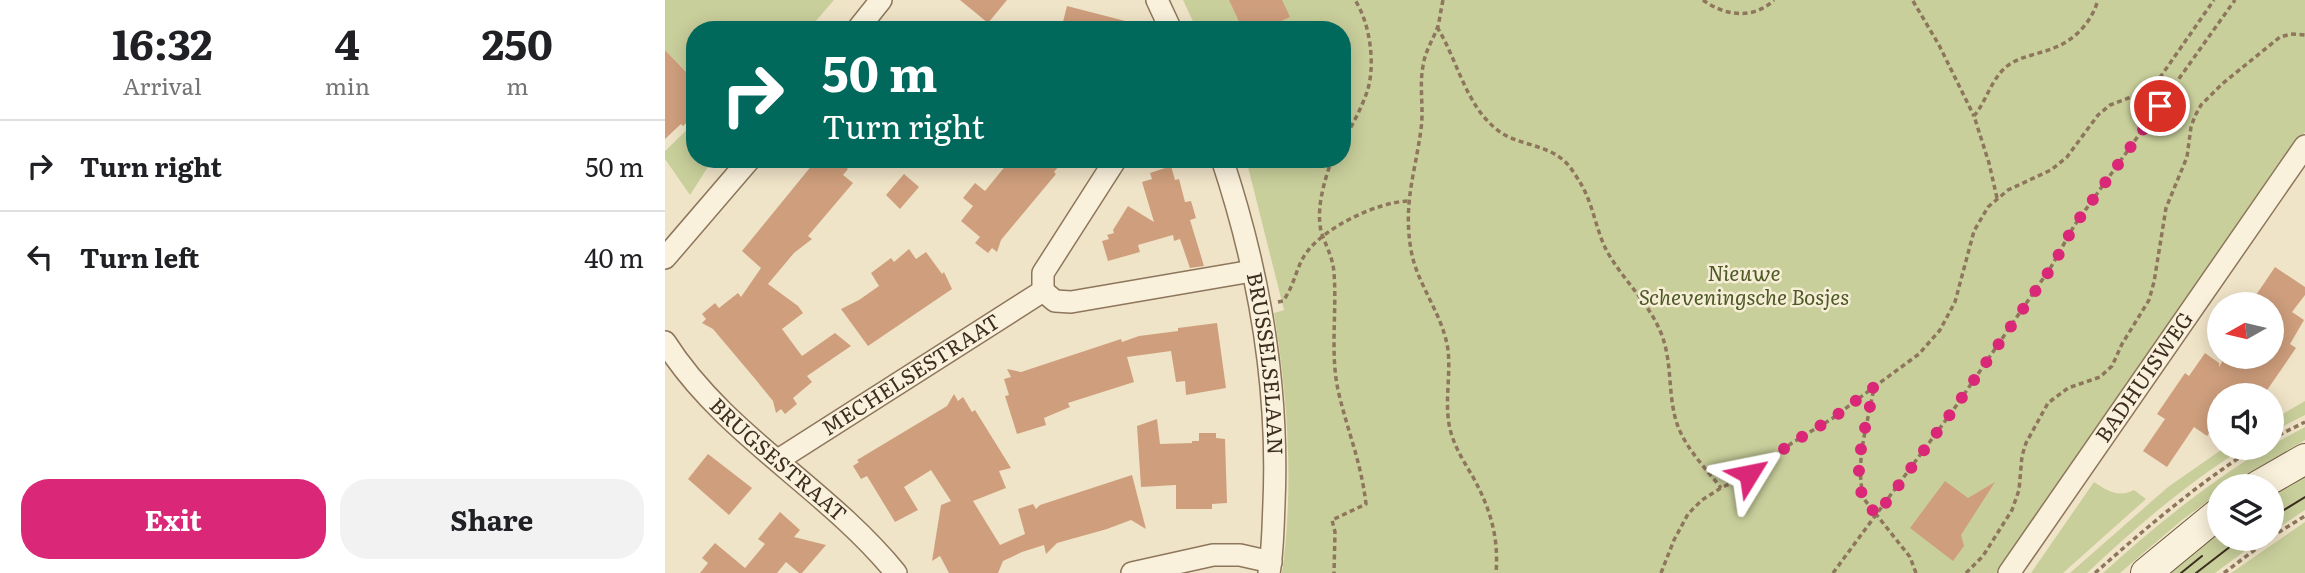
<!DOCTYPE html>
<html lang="en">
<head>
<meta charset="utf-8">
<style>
  body { margin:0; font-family:Literata,serif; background:#f2f2f2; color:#202124; height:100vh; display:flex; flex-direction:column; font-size:26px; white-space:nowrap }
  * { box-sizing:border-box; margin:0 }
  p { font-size:23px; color:#757577 }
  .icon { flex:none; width:38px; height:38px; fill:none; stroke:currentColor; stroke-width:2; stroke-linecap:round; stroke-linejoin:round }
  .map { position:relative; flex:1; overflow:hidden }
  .details { display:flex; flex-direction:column; background:#fff; width:665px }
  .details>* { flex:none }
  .guide { position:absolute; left:21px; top:21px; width:665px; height:147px; border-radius:28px; box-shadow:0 4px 18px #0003; background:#00695c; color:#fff; overflow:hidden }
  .needle { width:46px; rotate:262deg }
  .fabs { position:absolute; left:1542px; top:292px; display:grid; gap:14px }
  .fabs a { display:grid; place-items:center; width:77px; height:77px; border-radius:50%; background:#fff; box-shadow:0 4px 18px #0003; font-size:35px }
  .pin { position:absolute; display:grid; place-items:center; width:60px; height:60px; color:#fff; margin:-30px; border:4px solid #fff; border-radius:50%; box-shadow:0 2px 7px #0007 }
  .me { position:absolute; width:77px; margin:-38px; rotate:55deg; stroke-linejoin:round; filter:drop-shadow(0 0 5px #0008) }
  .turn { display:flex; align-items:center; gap:24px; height:147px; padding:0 21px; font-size:32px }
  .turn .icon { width:91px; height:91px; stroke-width:2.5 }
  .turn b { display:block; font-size:49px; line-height:60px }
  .eta { display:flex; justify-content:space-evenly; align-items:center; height:119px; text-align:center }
  .eta b { font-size:42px; font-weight:700; line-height:49px }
  .button { display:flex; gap:14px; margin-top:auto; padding:14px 21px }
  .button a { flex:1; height:80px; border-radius:28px; background:#db2777; color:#fff; font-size:28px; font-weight:700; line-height:80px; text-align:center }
  .button a+a { background:#f2f2f2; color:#202124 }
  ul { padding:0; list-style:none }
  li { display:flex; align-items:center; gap:21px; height:91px; padding:0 21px; border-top:2px solid #e0e0e0 }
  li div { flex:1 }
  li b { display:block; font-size:26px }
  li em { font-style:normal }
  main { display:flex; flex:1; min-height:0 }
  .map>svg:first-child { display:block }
</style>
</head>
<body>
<main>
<section class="details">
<div class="eta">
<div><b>16:32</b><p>Arrival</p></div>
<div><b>4</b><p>min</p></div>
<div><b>250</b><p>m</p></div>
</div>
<ul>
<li><svg class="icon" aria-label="right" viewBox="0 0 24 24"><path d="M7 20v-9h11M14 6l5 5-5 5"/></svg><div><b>Turn right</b></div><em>50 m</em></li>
<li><svg class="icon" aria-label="left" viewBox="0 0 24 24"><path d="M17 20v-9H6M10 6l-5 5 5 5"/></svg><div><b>Turn left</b></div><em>40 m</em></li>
</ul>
<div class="button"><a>Exit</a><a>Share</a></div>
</section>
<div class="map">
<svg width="1640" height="573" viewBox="0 0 1640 573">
  <rect width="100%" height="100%" fill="#f0e4c8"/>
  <g fill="#c9cf9b">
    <path d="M0,0H169L143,30H30V80L0,50Z"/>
    <path d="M518,0H1640V132L1334,573H617C629,487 623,399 609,313L619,310L581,159H677V30H532Z"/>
    <path d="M30,122V159H48L25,195L0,159V151Z"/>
    <path d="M1640,401V415L1607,432V420Z"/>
    <path d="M1640,427V440L1563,486H1554V493L1517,520L1455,573H1438C1489,527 1539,486 1598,450L1606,448L1607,445Z"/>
    <path d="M1559,448H1579C1522,483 1471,527 1422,573H1405L1503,487Z"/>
    <path d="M1640,470V510L1607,532L1606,491Z"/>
    <path d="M1429,482C1443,491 1453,498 1469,490L1481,499L1398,573H1366Z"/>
    <path d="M1640,522V573H1566Z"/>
    <path d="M1554,527V539H1596L1550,573H1497Z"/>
  </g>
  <g fill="#cf9f7d">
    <path d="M295,0H342L323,23Z"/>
    <path d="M564,0H617L625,17L596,30H578Z"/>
    <path d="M402,6L472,24L471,30H396Z"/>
    <path d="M0,50L30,81V115L18,126L16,124L0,139Z"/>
    <path d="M152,159H172L183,169L178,175L188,183L143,236L147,239L129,253L103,284L133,306L138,313L117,329L137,356L170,333L186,346L142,376L147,382L128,398L132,404L120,414L116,409L111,413L108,401L91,380L48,329L37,323L41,319L37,314L50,303L54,308L73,293L76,297L96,268L77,251Z"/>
    <path d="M346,159H384L393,167L389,172L391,174L336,240L332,252L327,248L323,253L310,243L315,237L296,221L308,206L298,198L310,183L320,191Z"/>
    <path d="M506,166L510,180L514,179L520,202L526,201L531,218L525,220L539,266L525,268L515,239L509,241L508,235L473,245L475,252L443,261L437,241L444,239L442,235L449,233L448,230L463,206L489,222L477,182L487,179L485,173Z"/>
    <path d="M239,174L254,187L235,209L221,195Z"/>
    <path d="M244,249L251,259L261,252L277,274L279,272L287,289L203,346L176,309L194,300L214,286L206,273L226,258L229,262Z"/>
    <path d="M1610,267L1640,287V295L1627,312L1639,320L1625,344L1631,348L1598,396H1554V419L1542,436L1529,427L1502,467L1478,451L1500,419L1492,414L1520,373L1524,376L1540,353L1554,363V367L1560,357H1606V304H1585Z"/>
    <path d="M552,323L561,388L521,395L520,381L511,382L506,351L462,357L469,382L403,403L405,407L379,418L381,425L352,434L340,396L344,395L339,379L346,377L342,369L356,372L456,339L457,342L474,336L513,331V328Z"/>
    <path d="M289,394L293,401L298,397L307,412L310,410L346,468L334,471L341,488L308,501L335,545L360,534L353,509L368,504L371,509L375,505L467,475L481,529L466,520L442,529L392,543L381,554L379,545L357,552L338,561L333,573H284L275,556L267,561L276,505L286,501L266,470L239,487L253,510L230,522L202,476L196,479L188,466L194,462L192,460L282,406Z"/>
    <path d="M492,419L495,444L527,443V441H534V433H551V438L560,439L562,503L547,504V509H511V485L476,487L472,426Z"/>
    <path d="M43,454L87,488L64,515L23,479Z"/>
    <path d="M1280,481L1303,498L1330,482L1296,535L1299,546L1288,561L1245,528Z"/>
    <path d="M115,512L135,530L129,537L161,545L137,573H134L121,562L112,573H35L43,563L37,558L50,543L80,568L100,544L93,539Z"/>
  </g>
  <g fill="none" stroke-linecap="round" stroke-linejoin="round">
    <defs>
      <g id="street">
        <path d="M492,0L506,30"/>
        <path d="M192,30L216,0"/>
        <path id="s1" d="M557,159C594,270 614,386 609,503C608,526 608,550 604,573"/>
        <path d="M0,258L85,159"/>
        <path d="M378,291L390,301L406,302L587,271"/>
        <path id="s2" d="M0,342C59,435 162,488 231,573"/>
        <path id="s3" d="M113,460L378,291V273L451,159"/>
        <path d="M467,573L548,555H575L606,562"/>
        <path id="s4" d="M1344,573L1640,146"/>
      </g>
      <g id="secondary">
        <path d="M1593,486L1640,459"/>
        <path d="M1481,573L1554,513"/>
      </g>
    </defs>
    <use href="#street" stroke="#8d765c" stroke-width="24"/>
    <use href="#secondary" stroke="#6f573f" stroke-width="32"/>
    <g stroke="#8d765c" stroke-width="3.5" stroke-dasharray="5 3.5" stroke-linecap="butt">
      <path d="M778,0C776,9 775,18 773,26C768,40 760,51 758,66C754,87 759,108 756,129C750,174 738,203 746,250C752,285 778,314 783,350C786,376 779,403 785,429C789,446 799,462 808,477C825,508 834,537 831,573"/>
      <path d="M1038,0C1060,16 1088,20 1109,0"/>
      <path d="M1248,1L1274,45L1309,116"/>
      <path d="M772,27C792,59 800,103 830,128C849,145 877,143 897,159C905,165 911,176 916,184C929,206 931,232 943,253C959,281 984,303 996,333C1007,360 1003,389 1010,417C1017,445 1039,466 1056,488"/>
      <path d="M677,142C687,126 696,109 702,92C711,65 705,23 690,0"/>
      <path d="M667,159C659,182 649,214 658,237C663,250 668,259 669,273C672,311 665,352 673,390C682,430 696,461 701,504L667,520L670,532L669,573"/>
      <path d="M1332,198L1324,163L1309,116C1323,99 1326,77 1345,64C1359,55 1376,54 1391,47C1411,39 1427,21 1433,0"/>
      <path d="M613,302L618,301C630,285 631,266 642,252C660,227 713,202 743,201"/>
      <path d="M1606,439L1640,422"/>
      <path d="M1606,537L1640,516"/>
      <path d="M996,573L1009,540L1023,514L1037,500L1056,488L1084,474L1127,443L1168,418L1209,387"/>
      <path d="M1168,573L1289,409L1386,267L1409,226L1570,0"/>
      <path d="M1251,573L1245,557L1199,499C1189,462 1203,424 1209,387L1254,354L1275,330L1290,302L1309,231L1323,207L1343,190L1386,170L1402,157L1433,115L1445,105L1487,89L1549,0"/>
      <path d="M1301,573L1318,556L1347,510L1354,490L1357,456L1361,443L1383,403L1403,388L1435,377L1447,366L1457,344L1484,300L1489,282L1501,208L1522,157L1526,127L1530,116L1536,105L1557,84L1615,37L1626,34L1640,35"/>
      <path d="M1430,573C1481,528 1531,485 1589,448"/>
      <path d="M1559,573L1604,539"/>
    </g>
    <use href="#street" stroke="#faf1dc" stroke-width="21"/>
    <use href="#secondary" stroke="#faf1dc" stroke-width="30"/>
    <g stroke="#3d2e20" stroke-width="2">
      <path d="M1606,518L1640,497"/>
      <path d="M1516,573L1537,556"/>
      <path d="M1531,573L1575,539"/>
    </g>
  </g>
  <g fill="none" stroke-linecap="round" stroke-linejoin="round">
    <path stroke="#db2777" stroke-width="12" stroke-dasharray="0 21.6" d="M1084,474L1127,443L1168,418L1209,387C1204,417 1186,468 1198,497C1201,504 1207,509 1212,515L1289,409L1387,267L1409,226L1495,106"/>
  </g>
  <g text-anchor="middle" stroke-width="5" stroke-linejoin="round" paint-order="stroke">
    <g font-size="21" font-style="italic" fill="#4d5a26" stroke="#f7eed8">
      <text x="1079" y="281">Nieuwe<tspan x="1079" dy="24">Scheveningsche Bosjes</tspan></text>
    </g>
    <g font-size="21" fill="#3d2e20" stroke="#f7eed8">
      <text dy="7" stroke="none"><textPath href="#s1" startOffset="210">BRUSSELSELAAN</textPath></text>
      <text dy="7" stroke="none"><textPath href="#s3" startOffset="158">MECHELSESTRAAT</textPath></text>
      <text dy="7" stroke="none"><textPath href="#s4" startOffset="238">BADHUISWEG</textPath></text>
      <text dy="7" stroke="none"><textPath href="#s2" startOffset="164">BRUGSESTRAAT</textPath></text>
    </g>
  </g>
</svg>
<div class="fabs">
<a><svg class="needle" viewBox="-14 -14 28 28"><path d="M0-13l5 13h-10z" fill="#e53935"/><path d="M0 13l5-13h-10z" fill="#757577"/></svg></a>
<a><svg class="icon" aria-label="sound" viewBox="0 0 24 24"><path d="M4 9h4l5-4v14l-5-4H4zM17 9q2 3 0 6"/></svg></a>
<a><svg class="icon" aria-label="layers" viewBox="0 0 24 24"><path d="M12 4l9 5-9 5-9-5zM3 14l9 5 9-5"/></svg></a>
</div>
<div class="pin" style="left:1495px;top:106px;background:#d93025"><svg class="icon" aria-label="arrive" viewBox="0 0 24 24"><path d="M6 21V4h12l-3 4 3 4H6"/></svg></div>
<svg class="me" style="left:1084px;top:474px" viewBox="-20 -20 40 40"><path d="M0-17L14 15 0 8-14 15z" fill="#db2777" stroke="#fff" stroke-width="4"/></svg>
<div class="guide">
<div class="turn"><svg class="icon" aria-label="right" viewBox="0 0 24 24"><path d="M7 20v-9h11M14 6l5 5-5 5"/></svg><div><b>50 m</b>Turn right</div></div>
</div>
</div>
</main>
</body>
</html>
